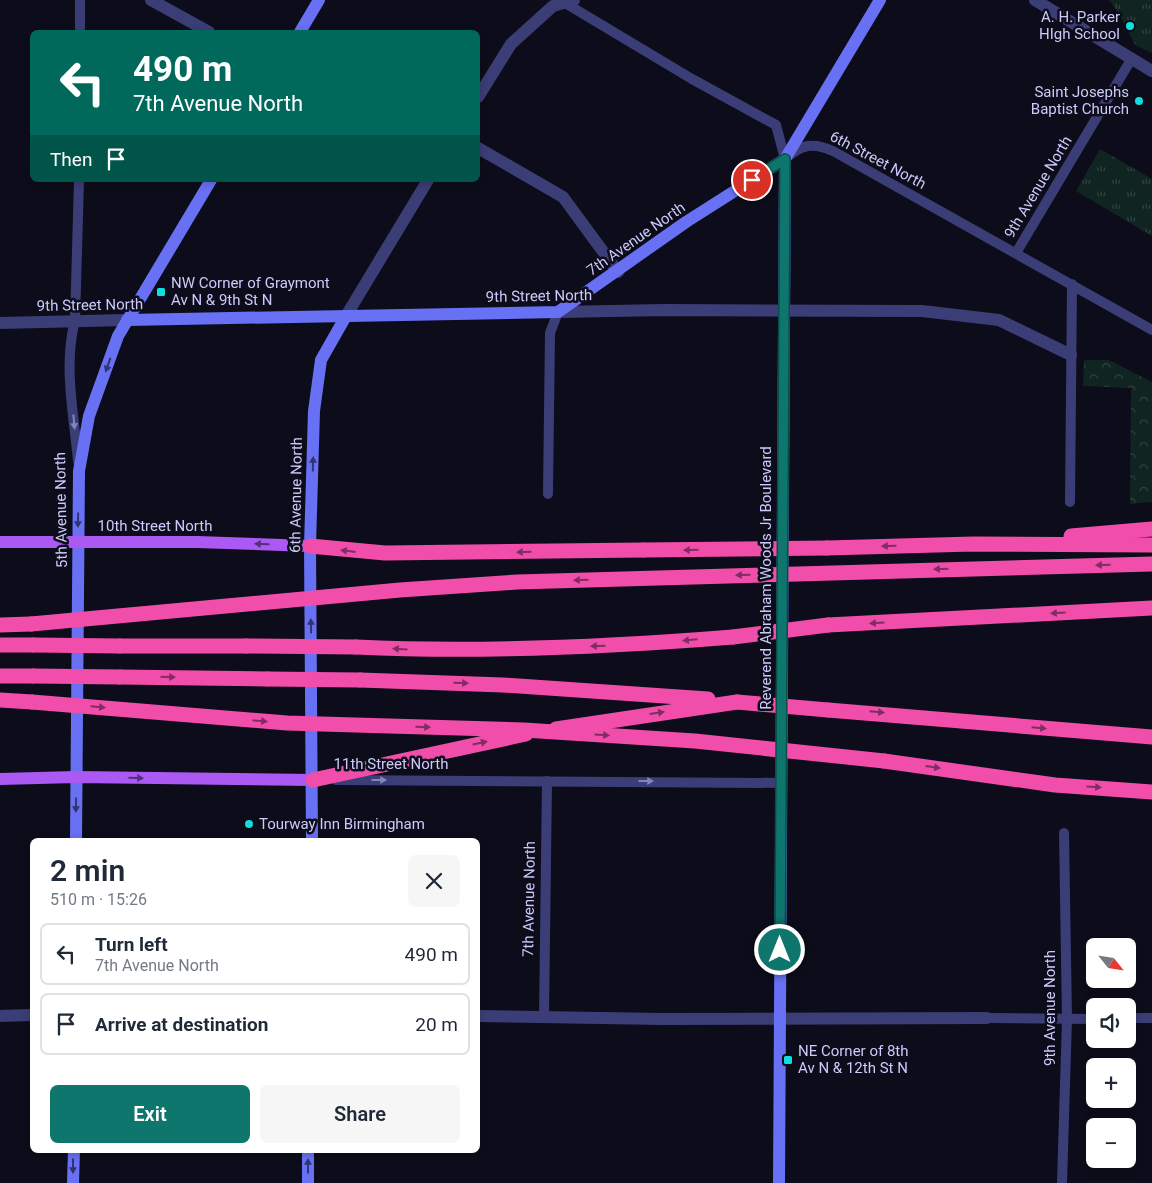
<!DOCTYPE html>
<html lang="en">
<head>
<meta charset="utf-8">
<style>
  body { margin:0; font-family:Roboto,sans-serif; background:#f6f6f7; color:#1f2937; height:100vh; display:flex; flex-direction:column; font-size:19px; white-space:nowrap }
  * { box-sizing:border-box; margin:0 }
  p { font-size:16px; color:#747a83 }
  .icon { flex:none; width:28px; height:28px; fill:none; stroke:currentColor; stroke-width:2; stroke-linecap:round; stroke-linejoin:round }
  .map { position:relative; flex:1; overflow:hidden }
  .side { position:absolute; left:30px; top:838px; width:450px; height:315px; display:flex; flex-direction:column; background:#fff; border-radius:8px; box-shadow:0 2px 8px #0003 }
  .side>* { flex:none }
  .guide { position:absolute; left:30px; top:30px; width:450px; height:152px; border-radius:8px; box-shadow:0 2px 8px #0003; background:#00695c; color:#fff; overflow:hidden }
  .needle { width:32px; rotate:120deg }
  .buttons { position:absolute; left:1086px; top:938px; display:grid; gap:10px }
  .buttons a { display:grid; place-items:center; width:50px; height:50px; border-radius:8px; background:#fff; box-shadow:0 2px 8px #0003; font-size:25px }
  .pin { position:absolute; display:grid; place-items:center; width:42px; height:42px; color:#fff; margin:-21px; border:2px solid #fff; border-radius:50%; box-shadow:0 1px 5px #0007 }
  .me { position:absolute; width:55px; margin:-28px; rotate:0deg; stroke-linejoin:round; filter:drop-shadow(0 0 4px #0008) }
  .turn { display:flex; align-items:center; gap:18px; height:105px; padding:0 20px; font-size:22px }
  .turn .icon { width:65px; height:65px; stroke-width:2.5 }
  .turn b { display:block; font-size:35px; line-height:42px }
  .then { display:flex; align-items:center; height:48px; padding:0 20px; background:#0003; gap:10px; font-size:19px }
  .round { display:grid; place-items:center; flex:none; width:52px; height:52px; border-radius:8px; background:#f6f6f7 }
  .head { display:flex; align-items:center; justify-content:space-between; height:85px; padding:0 20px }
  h1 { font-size:30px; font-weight:600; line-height:38px }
  .primary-button { display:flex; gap:10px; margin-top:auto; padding:10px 20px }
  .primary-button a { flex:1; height:58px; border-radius:8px; background:#0f766e; color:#fff; font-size:20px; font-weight:600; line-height:58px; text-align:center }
  .primary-button a+a { background:#f6f6f7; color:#1f2937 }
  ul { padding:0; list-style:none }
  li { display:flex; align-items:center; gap:15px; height:62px; margin:0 10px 8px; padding:0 10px; border:2px solid #e0e1e3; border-radius:8px }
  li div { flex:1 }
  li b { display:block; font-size:19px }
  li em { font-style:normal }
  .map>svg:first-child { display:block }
</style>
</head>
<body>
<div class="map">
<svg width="1152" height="1183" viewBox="0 0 1152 1183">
  <defs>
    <pattern id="grass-tufts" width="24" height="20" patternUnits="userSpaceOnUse" patternTransform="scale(1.25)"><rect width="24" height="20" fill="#102421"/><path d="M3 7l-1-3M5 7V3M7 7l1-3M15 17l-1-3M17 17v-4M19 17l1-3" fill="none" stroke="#314242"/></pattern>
    <pattern id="forest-crowns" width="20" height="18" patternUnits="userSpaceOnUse" patternTransform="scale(1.25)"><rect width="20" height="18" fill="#102421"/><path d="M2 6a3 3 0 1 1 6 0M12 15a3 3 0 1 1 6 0" fill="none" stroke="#314242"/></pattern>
  </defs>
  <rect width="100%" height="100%" fill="#0d0c1a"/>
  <g fill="url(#grass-tufts)">
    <path d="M1109,0H1152V53L1135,45L1118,12Z"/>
    <path d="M1100,149L1152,179V236L1076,191Z"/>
  </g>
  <path fill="url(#forest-crowns)" d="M1084,360H1109L1152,382V502L1130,504L1131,388L1083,386Z"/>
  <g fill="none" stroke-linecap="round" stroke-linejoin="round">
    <g stroke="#3b3e76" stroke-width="10">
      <path d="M560,0L692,79L776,125L785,159C802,144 813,142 833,151L1152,330"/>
      <path d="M80,32V0"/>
      <path d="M1016,253L1132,58"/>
      <path d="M78,461C74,416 63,364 75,321L79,180"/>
      <path d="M548,494L550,333L558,312"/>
      <path d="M1070,502L1072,284"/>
      <path d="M336,780L782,783"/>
      <path d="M544,1016L547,781"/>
      <path d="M987,1018L1095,1019"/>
      <path d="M1128,1018H1152"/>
      <path d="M1062,1183L1067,1019L1064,833"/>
    </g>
    <g stroke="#3b3e76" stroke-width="12">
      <path d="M151,0L209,32"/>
      <path d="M1035,0L1152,71"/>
      <path d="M478,97L511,44L553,6L574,0"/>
      <path d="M478,148L563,197L618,272"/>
      <path d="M558,312L664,310L922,311L999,320L1071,355"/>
      <path d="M346,316L428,180"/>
      <path d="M0,323L127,320"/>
      <path d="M0,1016L32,1015"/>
      <path d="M478,1016L663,1019L987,1018"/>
    </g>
    <g stroke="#6871f3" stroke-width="12">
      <path d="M300,32L319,0"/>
      <path d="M127,320L558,312L686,222L785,159"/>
      <path d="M76,840L79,471L89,416L118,336L211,180"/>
      <path d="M312,840L310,546L314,411L321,360L346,316"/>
      <path d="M73,1183L74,1150"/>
      <path d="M308,1183V1150"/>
      <path d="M779,1183L785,159L880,0"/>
    </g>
    <g stroke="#ab59f2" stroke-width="12">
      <path d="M0,542H197L310,546"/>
      <path d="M0,779L76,777L313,780"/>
    </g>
    <g stroke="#f14eab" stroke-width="15">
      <path d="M1071,536L1152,529"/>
      <path d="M310,546L385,553L643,550"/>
      <path d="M827,548L973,544L1152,545"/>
      <path d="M0,625L31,624"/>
      <path d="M828,625L1152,608"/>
      <path d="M0,645H33"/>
      <path d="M120,646H246"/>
      <path d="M356,647C482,653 608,647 733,637"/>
      <path d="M0,676H33"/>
      <path d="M120,677L268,679"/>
      <path d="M360,680L503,685L708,699"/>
      <path d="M0,700L32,702"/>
      <path d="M828,710L1152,737"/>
      <path d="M556,729L737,702"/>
      <path d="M884,761L1055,785L1152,792"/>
      <path d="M313,780L526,734"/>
    </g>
    <g stroke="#f14eab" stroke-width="15">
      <path d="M643,550L827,548"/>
      <path d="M31,624L400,590L517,582L1152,564"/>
      <path d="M733,637L828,625"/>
      <path d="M33,645L120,646"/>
      <path d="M246,646L356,647"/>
      <path d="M33,676L120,677"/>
      <path d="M268,679L360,680"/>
      <path d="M32,702L287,723L524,730L695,741L884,761"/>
      <path d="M737,702L828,710"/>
    </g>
  </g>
  <defs><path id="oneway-solid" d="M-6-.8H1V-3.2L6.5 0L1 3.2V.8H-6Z" transform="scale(1.25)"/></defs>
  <g fill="#313471">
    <use href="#oneway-solid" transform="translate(108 365) rotate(109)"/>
    <use href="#oneway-solid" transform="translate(313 464) rotate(-89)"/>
    <use href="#oneway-solid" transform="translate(78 520) rotate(91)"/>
    <use href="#oneway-solid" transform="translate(311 626) rotate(-91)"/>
    <use href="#oneway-solid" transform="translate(76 805) rotate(91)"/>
    <use href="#oneway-solid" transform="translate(73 1166) rotate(90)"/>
    <use href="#oneway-solid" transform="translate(308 1166) rotate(-90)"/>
  </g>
  <g fill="#8384b8">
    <use href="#oneway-solid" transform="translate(74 422) rotate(85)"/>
    <use href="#oneway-solid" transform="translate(379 780)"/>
    <use href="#oneway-solid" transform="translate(646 781)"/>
  </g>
  <g fill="#542f7b">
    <use href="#oneway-solid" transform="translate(262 544) rotate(-178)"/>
    <use href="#oneway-solid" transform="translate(136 778) rotate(1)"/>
  </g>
  <g fill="#7f2d62">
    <use href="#oneway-solid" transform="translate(889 546) rotate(179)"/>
    <use href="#oneway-solid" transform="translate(691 550) rotate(179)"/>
    <use href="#oneway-solid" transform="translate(348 551) rotate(-173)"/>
    <use href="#oneway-solid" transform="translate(524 552) rotate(179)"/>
    <use href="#oneway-solid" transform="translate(1103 565) rotate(179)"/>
    <use href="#oneway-solid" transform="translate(941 569) rotate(178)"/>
    <use href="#oneway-solid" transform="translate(743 575) rotate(178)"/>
    <use href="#oneway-solid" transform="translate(581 580) rotate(178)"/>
    <use href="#oneway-solid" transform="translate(1058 613) rotate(177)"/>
    <use href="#oneway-solid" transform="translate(877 623) rotate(177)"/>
    <use href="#oneway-solid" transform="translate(690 640) rotate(175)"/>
    <use href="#oneway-solid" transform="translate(598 646) rotate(178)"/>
    <use href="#oneway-solid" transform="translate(400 649) rotate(-177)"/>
    <use href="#oneway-solid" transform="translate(168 677) rotate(1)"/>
    <use href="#oneway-solid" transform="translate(461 683) rotate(2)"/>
    <use href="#oneway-solid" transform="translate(98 707) rotate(5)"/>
    <use href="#oneway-solid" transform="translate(877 712) rotate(5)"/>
    <use href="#oneway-solid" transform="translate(657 713) rotate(-8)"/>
    <use href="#oneway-solid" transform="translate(260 721) rotate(5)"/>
    <use href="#oneway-solid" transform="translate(423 727) rotate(2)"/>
    <use href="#oneway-solid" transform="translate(1039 728) rotate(5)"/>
    <use href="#oneway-solid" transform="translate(602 735) rotate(4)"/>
    <use href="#oneway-solid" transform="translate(480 743) rotate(-12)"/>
    <use href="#oneway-solid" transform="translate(933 767) rotate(8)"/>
    <use href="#oneway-solid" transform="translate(1094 787) rotate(4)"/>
  </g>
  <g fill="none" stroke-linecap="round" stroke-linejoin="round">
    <defs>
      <path id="route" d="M752,180L785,159L780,950"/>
    </defs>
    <use href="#route" stroke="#0a4d48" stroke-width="12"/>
    <use href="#route" stroke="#0f766e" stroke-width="9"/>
  </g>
  <g fill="#11dedf" stroke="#0d0c1a" stroke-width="2">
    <circle cx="1130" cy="26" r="5"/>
    <circle cx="1139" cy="101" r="5"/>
    <rect x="156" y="287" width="10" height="10" rx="2.5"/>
    <circle cx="249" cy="824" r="5"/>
    <rect x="783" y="1055" width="10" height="10" rx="2.5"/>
  </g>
  <g text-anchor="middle" stroke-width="5" stroke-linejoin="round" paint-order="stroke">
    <g font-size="15" fill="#cbcafb" stroke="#0d0c1a" text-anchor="start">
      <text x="1120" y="22" text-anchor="end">A. H. Parker<tspan x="1120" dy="17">HIgh School</tspan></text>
      <text x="1129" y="97" text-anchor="end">Saint Josephs<tspan x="1129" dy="17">Baptist Church</tspan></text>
      <text x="171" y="288">NW Corner of Graymont<tspan x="171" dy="17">Av N &amp; 9th St N</tspan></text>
      <text x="259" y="829">Tourway Inn Birmingham</text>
      <text x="798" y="1056">NE Corner of 8th<tspan x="798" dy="17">Av N &amp; 12th St N</tspan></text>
    </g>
    <g font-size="15" fill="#cbcafb" stroke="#0d0c1a">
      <text transform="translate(878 160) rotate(28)" y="5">6th Street North</text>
      <text transform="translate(1038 187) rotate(-59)" y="5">9th Avenue North</text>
      <text transform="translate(636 239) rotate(-35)" y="5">7th Avenue North</text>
      <text transform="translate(539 296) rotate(-1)" y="5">9th Street North</text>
      <text transform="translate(90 305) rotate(-1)" y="5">9th Street North</text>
      <text transform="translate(296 495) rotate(-89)" y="5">6th Avenue North</text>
      <text transform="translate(61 510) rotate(-91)" y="5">5th Avenue North</text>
      <text x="155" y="531">10th Street North</text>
      <text transform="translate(766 578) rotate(-90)" y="5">Reverend Abraham Woods Jr Boulevard</text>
      <text x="391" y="769">11th Street North</text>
      <text transform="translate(529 899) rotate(-89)" y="5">7th Avenue North</text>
      <text transform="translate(1050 1008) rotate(-90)" y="5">9th Avenue North</text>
    </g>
  </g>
</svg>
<div class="buttons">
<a><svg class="needle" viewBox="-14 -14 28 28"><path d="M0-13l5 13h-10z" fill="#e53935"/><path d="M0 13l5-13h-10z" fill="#747a83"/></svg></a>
<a><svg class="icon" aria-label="sound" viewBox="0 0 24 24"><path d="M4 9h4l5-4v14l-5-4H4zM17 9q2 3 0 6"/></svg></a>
<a>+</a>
<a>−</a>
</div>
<div class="pin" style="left:752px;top:180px;background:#d93025"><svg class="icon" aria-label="arrive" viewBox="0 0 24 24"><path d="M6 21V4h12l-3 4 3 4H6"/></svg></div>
<svg class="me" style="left:780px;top:950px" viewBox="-20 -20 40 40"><circle r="17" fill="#0f766e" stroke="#fff" stroke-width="3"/><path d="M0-11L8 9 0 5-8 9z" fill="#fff"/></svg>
<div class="guide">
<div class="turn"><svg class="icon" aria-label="left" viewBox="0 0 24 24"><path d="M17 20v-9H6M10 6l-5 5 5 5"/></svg><div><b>490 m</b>7th Avenue North</div></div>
<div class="then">Then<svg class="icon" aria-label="arrive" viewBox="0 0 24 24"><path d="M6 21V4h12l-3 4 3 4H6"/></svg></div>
</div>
<section class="side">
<div class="head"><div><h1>2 min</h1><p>510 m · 15:26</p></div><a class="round"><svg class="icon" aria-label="close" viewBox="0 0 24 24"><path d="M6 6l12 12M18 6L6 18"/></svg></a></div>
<ul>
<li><svg class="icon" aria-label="left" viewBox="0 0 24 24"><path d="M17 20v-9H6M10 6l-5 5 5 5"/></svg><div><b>Turn left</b><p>7th Avenue North</p></div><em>490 m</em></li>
<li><svg class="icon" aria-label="arrive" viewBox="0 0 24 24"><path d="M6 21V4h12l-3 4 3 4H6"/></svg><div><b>Arrive at destination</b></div><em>20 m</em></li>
</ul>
<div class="primary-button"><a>Exit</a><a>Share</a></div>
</section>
</div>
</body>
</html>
